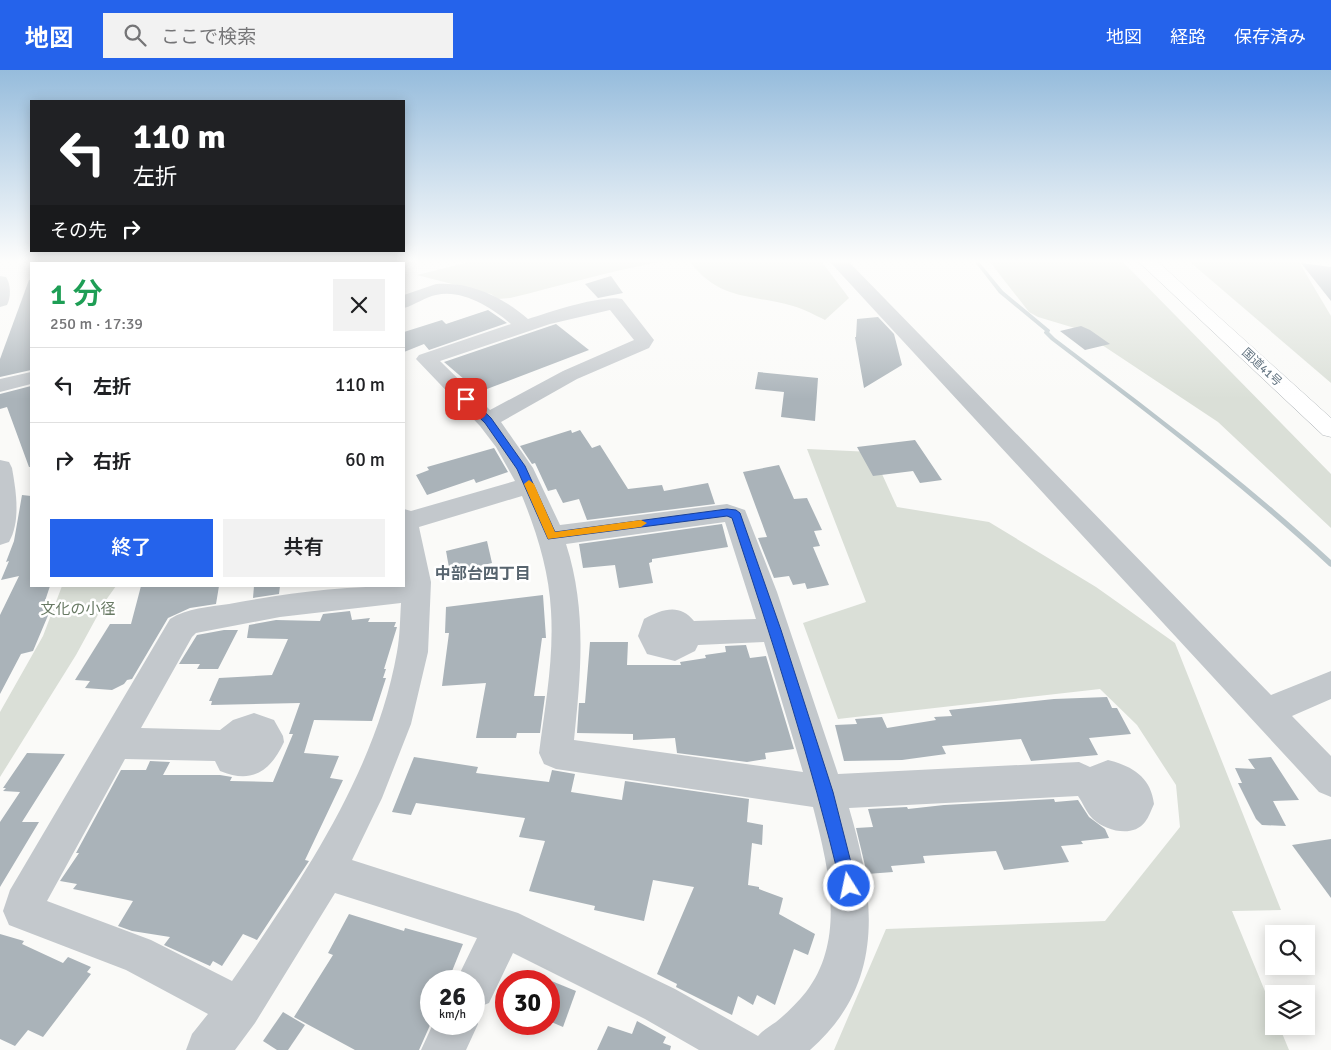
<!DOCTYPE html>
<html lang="ja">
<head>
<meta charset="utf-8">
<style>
  body { margin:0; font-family:Signika,"Noto Sans JP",sans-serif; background:#f2f2f2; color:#202124; height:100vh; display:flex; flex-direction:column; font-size:19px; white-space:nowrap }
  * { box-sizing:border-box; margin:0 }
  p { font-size:16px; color:#757577 }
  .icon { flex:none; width:28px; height:28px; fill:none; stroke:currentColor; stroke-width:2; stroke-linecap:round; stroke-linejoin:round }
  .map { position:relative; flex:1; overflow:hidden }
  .side { position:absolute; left:30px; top:192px; width:375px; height:325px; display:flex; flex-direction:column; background:#fff; border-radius:0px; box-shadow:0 2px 12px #0003 }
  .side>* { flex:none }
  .guide { position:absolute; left:30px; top:30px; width:375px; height:152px; border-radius:0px; box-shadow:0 2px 12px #0003; background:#202124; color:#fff; overflow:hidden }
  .fabs { position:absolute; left:1265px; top:855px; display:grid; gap:10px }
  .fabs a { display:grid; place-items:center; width:50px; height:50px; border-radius:0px; background:#fff; box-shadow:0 2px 12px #0003; font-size:25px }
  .speed { position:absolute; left:420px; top:900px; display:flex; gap:10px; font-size:25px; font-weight:700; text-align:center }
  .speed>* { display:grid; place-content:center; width:65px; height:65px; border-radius:50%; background:#fff; box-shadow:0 2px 12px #0003; line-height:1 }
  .speed small { font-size:12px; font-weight:400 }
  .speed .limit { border:8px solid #d22; background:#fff; color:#111 }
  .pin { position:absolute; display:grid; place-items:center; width:42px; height:42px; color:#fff; margin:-21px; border-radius:10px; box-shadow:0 2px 8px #0006 }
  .me { position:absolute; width:55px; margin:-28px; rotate:350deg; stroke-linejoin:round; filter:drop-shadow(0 0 4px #0008) }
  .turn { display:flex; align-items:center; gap:18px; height:105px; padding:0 20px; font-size:22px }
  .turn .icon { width:65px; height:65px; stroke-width:2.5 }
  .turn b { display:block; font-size:35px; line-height:42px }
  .then { display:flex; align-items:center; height:48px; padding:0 20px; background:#0003; gap:10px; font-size:19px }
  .round { display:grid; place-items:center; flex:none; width:52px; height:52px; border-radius:0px; background:#f2f2f2 }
  .headline { display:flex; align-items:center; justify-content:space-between; height:85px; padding:0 20px }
  h1 { font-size:30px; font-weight:600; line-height:38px; color:#1e9e55 }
  .button { display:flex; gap:10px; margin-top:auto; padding:10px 20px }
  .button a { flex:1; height:58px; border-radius:0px; background:#2563eb; color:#fff; font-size:20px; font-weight:600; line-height:58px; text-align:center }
  .button a+a { background:#f2f2f2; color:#202124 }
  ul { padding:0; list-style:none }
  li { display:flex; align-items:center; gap:15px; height:75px; padding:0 20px; border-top:1px solid #e0e0e0 }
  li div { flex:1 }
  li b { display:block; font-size:19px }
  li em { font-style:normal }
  header { display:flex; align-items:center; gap:30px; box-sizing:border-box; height:70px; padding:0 25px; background:#2563eb; color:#fff }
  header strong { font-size:24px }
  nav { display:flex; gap:28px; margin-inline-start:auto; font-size:18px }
  .search { width:350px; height:45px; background:#f2f2f2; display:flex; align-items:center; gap:12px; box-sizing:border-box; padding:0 18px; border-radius:0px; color:#757577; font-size:19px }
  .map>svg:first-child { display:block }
</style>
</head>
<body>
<header>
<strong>地図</strong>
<div class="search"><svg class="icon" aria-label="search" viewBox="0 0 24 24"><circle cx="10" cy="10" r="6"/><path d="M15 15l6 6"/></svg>ここで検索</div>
<nav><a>地図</a><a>経路</a><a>保存済み</a></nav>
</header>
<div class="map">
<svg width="1331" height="980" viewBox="0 0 1331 980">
  <rect width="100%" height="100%" fill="#fafaf8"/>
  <g fill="#dadfd7">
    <path d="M469,192H660C609,201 560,216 510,228L498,229L491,224L417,205Z"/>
    <path d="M690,192H822L849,228L825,250C815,245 804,239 793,236C751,224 720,231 690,192Z"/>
    <path d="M990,192H1123L1331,404V458L1218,352L1078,259L1038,247L1029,242Z"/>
    <path d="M1190,192H1299L1331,246V313Z"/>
    <path d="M807,379L872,382L897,437L989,452L1096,517L1175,573L1281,840L1232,841L1274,943V956H1279L1289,980H834L886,859L1105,851L1180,757L1176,715L1137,655L1100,619L838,649L803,553L866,532Z"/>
    <path d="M62,516H116L106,530L76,585L0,707V642L43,566Z"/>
  </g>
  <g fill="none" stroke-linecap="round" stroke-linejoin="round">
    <path fill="#bbc7cb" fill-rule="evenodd" d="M975,192H979L1003,221L1050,260V261L1049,262L1055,268C1149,339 1244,410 1331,490V497L1329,496C1241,414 1146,342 1051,270L1044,263V262L1045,261L999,223Z"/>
  </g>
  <g fill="#aab3b9">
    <path d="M1301,193L1331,197V231Z"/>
    <path d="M611,206L623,223L598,228L585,214Z"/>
    <path d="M29,210H31V300L0,307V289Z"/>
    <path d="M488,240L507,253L429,280L424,274L404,282V262L442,250L446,254Z"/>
    <path d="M878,247L894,264L902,295L864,318L855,267H856L857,249Z"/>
    <path d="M556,254L589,280L479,322L444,292Z"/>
    <path d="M1081,256L1090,260L1110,274L1085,280L1060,261Z"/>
    <path d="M758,302L818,308L815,351L781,347L784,322L755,319Z"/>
    <path d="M31,316V397H29L7,337L0,339V324Z"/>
    <path d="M571,360L572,363L580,360L592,378L600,375L628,419L662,415L664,421L708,413L715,434L587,450L579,429L563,433L556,419L548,421L535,393L532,394L520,376Z"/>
    <path d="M915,370L942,410L920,413L913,401L873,406L857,377Z"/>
    <path d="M494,378L508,402L476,413L474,409L427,425L416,405L429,400L427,397Z"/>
    <path d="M779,395L794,429L807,428L822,460L814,461L820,476L813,477L829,515L807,519L805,513L793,515L789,506L774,508L758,468L767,467L743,402Z"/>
    <path d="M22,425L31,426V516H50L43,537L52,536L33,581L21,584L0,624V545L19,506L1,510L9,491L6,492L14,471Z"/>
    <path d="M722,454L728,477L652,489V492L649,493L653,513L619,518L615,495L583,498L579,474Z"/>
    <path d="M487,471L492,493L450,503L446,481Z"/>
    <path d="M141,516H219L216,534L190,538L168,548L132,609L127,610L124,614L112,620L85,618L90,611L75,610L110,554H131Z"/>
    <path d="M254,516H280L279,524L253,528Z"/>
    <path d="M543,525L546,568H542L534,626H545L540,663H517L516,668H476L486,613L442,616L449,563H445L446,537Z"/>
    <path d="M350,541L352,550L370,548L368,552H396L394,557H397L384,599H386L383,608H386L372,651L314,650L304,683L339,686L330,708L343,710L305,790L309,791L257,870L243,864L222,896L213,891L210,896L164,875L170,867L132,861L118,856L133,831L73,819L77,814L60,811L79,783H76L121,700H146L150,691L170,692L163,705H220L232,707L230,711L273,712L293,664H289L300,633L211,635L212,631H209L219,608L272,605L288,569L247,568L249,555L276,550L320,551L323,544Z"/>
    <path d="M224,560H238L218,599H197L200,594H179L197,565Z"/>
    <path d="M590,572H628L627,595H681L680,592L706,588L705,585L726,582L725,576L746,575L750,588L766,586L794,679L765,683L766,689L747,692L677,683L675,668L633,670V664L577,663L579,633H585Z"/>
    <path d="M1107,627L1112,638H1117L1131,664L1089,668L1098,685L1031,691L1021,669L942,676L946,684L902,690L844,691L835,655L857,654L855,649L882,647L887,658L936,650L934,647L952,646L949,640L1054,629Z"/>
    <path d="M27,683L65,684L22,752H39L0,817V752L20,722L3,721L6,718H3Z"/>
    <path d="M414,687L478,697L476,703L549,712L552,700L575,704L571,722L622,730L625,711L749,729L747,752L763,755L762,775L752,773L748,815L759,817V819L783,828L779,844L815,864L808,885L794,879L775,935L757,925L753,935L738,926L732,945L676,917L677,914L657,904L694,817L653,810L644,851L594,840L595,836L529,821L545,771L519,767L525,748L416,733L411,745L392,742Z"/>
    <path d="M1271,687L1299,730L1273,731L1286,756L1262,755L1256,749L1238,713H1242L1235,698L1255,699L1248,689Z"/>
    <path d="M1054,729L1055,732L1078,730L1089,747L1105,759L1109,768L1081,771L1083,774L1061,776L1069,792L1004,800L996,781L923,786L925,793L891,796L893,802L867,804L856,758L873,757L868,739L907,737L908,739L944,735Z"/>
    <path d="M1331,769V828L1292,775Z"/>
    <path d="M349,844L404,861L405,858L463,874L448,911H431V953L419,980H355L294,947L333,885L328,883Z"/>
    <path d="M0,864L24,871L22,874L63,893L68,887L91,897L87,902L91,904L43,967L28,960L15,976L0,969Z"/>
    <path d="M549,910L576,921L563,957L549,951Z"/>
    <path d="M283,942L305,955L288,980H277L263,971Z"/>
    <path d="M637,951L666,967L663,973L671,976L670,980H597L608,956L632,964Z"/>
  </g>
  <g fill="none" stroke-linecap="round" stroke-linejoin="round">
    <defs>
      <path id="highway" d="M1139,192H1158L1331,348V367L1323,365Z"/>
    </defs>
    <use href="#highway" stroke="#b4b9bd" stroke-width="1"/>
    <g fill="#c3c8cc" fill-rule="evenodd">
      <rect x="132" y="192" width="18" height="2"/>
      <rect x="225" y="192" width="18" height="2"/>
      <path d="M294,192H315L292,194Z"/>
      <path d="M356,192H376L354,194Z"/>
      <path d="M394,192H414L404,199V194H392Z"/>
      <path d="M830,192H849L1271,625L1331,601V629L1292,646L1331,686V727L1319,722Z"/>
      <path d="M0,206L6,207C11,214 11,228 7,235L0,237Z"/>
      <path d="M436,214C470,211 503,227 528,249C549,242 603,224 622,229L654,270L649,278L577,309L501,352L533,398L560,455L727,434L745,440L777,522L838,704L1079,692L1090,697L1108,690C1132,696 1151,707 1154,734C1151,740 1149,747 1145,752C1133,768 1106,761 1093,749C1086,742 1083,733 1078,726L849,738C875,826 887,913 810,980H699L645,949L513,883L489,933L474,939V911H456L477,868L335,823L255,953L235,980H186L192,964L208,944L126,900L9,855L3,841L10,820L170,549C187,538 209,537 229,534C287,523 344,516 404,516V439L411,441L515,411L496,377L480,356L416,289L419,285L511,254C492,238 463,219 436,225C425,227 415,235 404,238V225ZM610,240L634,270L563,301L490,340L440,291L550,254ZM522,426C537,463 549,501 551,541C554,589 545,636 539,683L544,694L556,699L813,737C828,796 847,869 806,922C797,933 787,943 776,952C770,956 763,960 758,966L675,919L518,843L352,790L382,728L411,654L428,582L431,512L419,457ZM725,452L756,549L694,551C680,533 662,539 644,549L638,566L647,584L675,591L695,581L698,575L764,572L803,702L574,670C581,603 587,539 566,474ZM401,533C400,549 400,566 397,582C376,702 300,813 232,911L151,870L47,831L125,689L215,691L220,701C252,714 270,702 284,672L283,666L274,650L254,643L233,650L220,660L141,658L192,567L196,563L280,547Z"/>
      <path d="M31,302V314L0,322V309Z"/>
      <path d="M0,390L9,392L12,398C16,421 21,451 9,472L0,475Z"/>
      <path d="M474,944L478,954L466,980H421L433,954H474Z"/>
    </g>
    <use href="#highway" fill="#fff" fill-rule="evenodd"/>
  </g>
  <linearGradient id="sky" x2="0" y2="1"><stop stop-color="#96bcdc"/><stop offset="0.58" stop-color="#fdfdfc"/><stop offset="1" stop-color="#fdfdfc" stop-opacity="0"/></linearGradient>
  <rect width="1331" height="329" fill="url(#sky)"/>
  <path fill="#2563eb" stroke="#184099" d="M462,327H469L491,348L525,396L555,462L727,439L736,440L740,443L781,560L833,722L857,816L855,822L849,824L843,822L841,816C811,691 772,570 732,448L727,446L548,469L517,399L485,353L462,331Z"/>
  <path fill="#f59e0b" d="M529,410L534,414L555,462L641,450L647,453L641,457L548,469L524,414Z"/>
  <g text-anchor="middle" stroke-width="5" stroke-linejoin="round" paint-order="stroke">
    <g font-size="12" fill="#657683" stroke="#fff">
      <text transform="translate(1262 297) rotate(43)" y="4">国道41号</text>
    </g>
    <g font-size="15" fill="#687a64" stroke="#fff">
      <text x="78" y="544">文化の小径</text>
    </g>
    <g font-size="16" font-weight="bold" fill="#57646e" stroke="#fff">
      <text x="483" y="509">中部台四丁目</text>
    </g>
  </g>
</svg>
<div class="fabs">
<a><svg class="icon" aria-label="search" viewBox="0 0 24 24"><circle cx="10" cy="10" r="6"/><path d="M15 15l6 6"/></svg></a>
<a><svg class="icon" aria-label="layers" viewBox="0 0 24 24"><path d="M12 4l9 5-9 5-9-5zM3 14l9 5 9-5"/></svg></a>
</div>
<div class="speed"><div>26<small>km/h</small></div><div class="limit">30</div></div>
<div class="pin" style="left:466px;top:329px;background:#d93025"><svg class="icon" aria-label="arrive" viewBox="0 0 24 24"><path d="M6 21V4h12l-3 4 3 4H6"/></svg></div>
<svg class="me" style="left:849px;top:816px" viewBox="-20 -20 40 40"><circle r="17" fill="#2563eb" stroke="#fff" stroke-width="3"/><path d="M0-11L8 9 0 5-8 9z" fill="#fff"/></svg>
<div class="guide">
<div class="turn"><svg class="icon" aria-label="left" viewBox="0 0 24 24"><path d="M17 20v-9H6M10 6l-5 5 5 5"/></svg><div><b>110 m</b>左折</div></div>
<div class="then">その先<svg class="icon" aria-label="right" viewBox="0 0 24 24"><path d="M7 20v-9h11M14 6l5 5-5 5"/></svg></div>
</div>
<section class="side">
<div class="headline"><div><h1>1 分</h1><p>250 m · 17:39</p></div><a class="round"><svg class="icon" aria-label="close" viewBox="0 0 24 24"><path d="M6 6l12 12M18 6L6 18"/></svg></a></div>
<ul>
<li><svg class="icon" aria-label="left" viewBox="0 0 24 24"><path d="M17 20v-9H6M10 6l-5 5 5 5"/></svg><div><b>左折</b></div><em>110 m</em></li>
<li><svg class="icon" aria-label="right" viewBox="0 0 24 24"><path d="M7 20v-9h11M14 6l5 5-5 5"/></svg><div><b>右折</b></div><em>60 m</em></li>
</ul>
<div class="button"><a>終了</a><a>共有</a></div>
</section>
</div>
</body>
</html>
